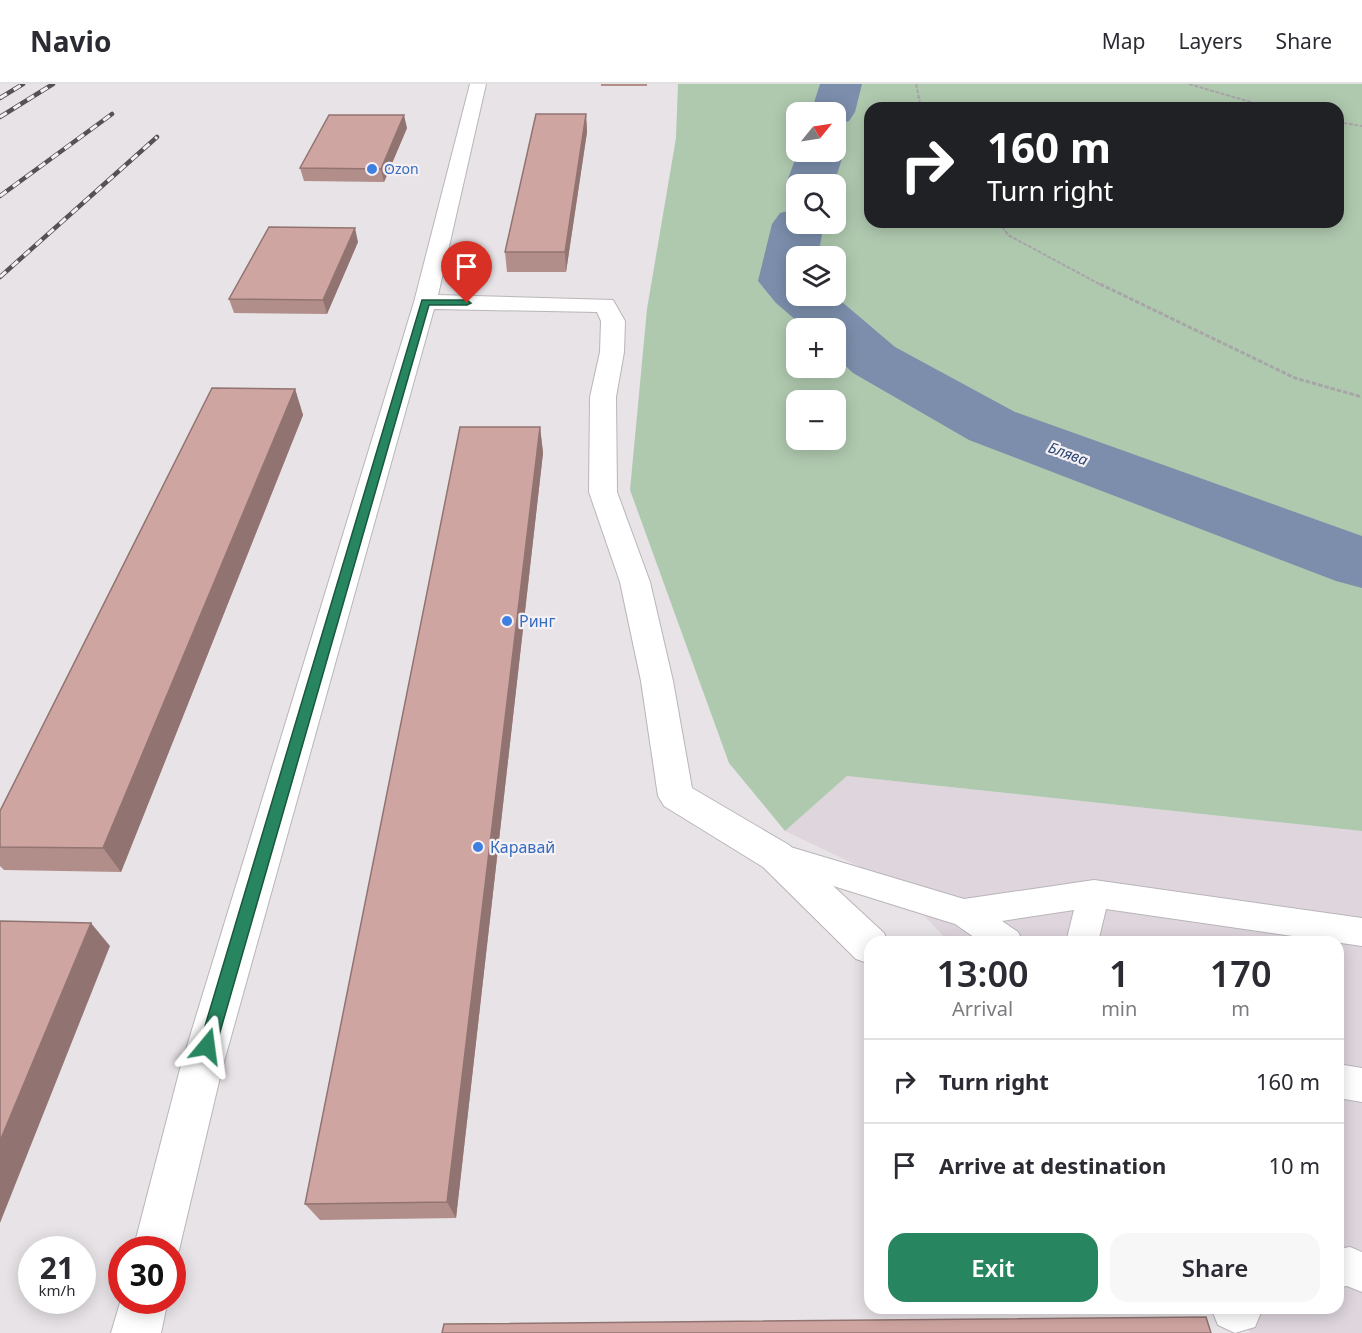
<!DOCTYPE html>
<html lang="en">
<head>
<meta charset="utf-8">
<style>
  body { margin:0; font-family:"Noto Sans",sans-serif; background:#f7f7f7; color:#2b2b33; height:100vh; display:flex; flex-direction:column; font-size:22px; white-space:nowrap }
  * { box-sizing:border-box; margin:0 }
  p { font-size:20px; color:#7c7c81 }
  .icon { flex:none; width:33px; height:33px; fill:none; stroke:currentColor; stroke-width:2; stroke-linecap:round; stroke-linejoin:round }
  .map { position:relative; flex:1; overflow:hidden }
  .details { position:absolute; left:864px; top:852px; width:480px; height:378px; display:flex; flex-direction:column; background:#fff; border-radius:18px; box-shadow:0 3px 15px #0003 }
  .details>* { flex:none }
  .guide { position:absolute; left:864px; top:18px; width:480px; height:126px; border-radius:18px; box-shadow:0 3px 15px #0003; background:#202124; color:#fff; overflow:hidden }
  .needle { width:39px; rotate:60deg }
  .controls { position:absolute; left:786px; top:18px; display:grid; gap:12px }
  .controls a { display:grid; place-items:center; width:60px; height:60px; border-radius:12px; background:#fff; box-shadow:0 3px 15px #0003; font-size:30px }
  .speed { position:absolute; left:18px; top:1152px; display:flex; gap:12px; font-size:30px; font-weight:700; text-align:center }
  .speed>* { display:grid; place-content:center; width:78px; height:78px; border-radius:50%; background:#fff; box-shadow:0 3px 15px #0003; line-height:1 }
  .speed small { font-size:15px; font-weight:400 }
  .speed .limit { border:9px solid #d22; background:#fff; color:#111 }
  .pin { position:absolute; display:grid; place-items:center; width:51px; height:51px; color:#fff; margin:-62px -26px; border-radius:50% 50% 50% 0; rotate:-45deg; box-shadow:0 0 6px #0007 }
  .pin .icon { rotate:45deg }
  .me { position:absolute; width:66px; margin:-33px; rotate:16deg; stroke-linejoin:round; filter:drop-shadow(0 0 4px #0008) }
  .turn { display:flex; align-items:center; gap:21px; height:126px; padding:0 24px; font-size:27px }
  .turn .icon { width:78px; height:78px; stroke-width:2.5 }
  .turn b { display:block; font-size:42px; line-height:51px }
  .eta { display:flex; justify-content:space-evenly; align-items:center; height:102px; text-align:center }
  .eta b { font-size:36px; font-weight:600; line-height:42px }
  .button { display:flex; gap:12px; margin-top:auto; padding:12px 24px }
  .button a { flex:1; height:69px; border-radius:18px; background:#27865f; color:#fff; font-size:24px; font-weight:600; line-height:69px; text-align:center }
  .button a+a { background:#f7f7f7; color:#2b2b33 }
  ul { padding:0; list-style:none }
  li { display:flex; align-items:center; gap:18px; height:84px; padding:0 24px; border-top:2px solid #e1e1e2 }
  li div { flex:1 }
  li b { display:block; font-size:22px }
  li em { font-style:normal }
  header { display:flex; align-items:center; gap:36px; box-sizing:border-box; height:84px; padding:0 30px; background:#fff; border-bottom:2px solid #e1e1e2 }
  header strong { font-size:28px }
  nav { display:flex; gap:33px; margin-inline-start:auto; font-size:21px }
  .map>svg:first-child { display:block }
</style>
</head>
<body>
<header>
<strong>Navio</strong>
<nav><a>Map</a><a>Layers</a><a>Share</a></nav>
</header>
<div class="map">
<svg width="1362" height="1249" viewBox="0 0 1362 1249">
  <rect width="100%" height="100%" fill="#e7e3e7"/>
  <path fill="#ded5dd" d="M847,692L1362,747V1249H1250L1237,1224H1338V858H949L894,799L785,747Z"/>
  <path fill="#afc9af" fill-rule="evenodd" d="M678,0H1362V747L847,692L785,747L729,679L630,406L647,225L676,54ZM870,24H1338V138H870ZM796,28H836V68H796ZM836,100V140H796V100ZM836,172V212H796V172ZM796,244H836V284H796ZM796,316H836V356H796Z"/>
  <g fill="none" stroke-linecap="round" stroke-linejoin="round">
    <g fill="#7c8eac" fill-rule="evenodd">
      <path d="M820,0H862L855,28L849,37L836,41V28H811Z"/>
      <path d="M836,58L844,68L834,100H796V111L793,110L786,100L798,68H836Z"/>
      <path d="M796,125V140H824L818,172H796V212H835L895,263L1015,328L1362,452V504L1336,497L969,356L853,289L836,273V244H805L776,219L758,197L772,140L780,129Z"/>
    </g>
    <defs>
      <g id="service">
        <path d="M777,759L964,815L1094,796L1362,834V862L1106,825L1098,858H1066L1074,826L1002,837L1018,848L1023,858H981L955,840L766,781L762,772L766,763Z"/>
        <path d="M1338,980L1362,984V1018L1338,1014Z"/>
        <path d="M1350,1163L1362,1168V1208L1347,1202L1338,1203V1165Z"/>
      </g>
      <g id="minor">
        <path d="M470,0H486L438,211L613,216L625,237L624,268L616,313L617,408L650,498L673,597L692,704L789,761L884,849L888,858H870V880L856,875L763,783L664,722L658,712L641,597L620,498L589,408L590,313L600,268L601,237L597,228L434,225L222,985L179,1166L172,1183V1166H133L180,985L414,218Z"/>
        <path d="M122,1212V1216H168L161,1249H111Z"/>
        <path d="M1211,1224H1261L1262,1226L1255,1243L1235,1249L1218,1241Z"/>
      </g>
    </defs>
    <use href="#service" stroke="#b9b5b9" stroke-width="2"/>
    <use href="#minor" stroke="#b9b5b9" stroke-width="2"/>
    <g stroke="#a8a5a8" stroke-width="2" stroke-dasharray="4 1.5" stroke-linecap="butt">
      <path d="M916,0L921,24"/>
      <path d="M1189,0L1271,24"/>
      <path d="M1338,38L1362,42"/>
      <path d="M999,138L1008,151L1103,202"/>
    </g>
    <path stroke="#a8a5a8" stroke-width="3" stroke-dasharray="4.5 2" stroke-linecap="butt" d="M1100,200L1295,294L1362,313"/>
    <use href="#service" fill="#fff" fill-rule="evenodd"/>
    <use href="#minor" fill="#fff" fill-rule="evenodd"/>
    <defs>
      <g id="rail">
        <path d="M0,14L23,0"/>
        <path d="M0,33L53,0"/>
        <path d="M0,112L112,30"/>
        <path d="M0,193L157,53"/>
      </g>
    </defs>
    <use href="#rail" stroke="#545254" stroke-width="4.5"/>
    <use href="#rail" stroke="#f4f0f4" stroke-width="3" stroke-dasharray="8" stroke-linecap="butt"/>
  </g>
  <g fill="#b28e8a">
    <rect x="601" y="0" width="46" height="2"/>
    <path d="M586,30L587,48L566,188H507L505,168Z"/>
    <path d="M407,44L384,98L304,97L300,84Z"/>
    <path d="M358,158L327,230L234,229L229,215Z"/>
    <path d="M295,305L303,331L121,788L4,786L0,782V727Z"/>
    <path d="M540,343L543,369L456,1134L320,1136L305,1120Z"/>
  </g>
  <g fill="#917471">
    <path d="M586,30L587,48L566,188L565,168Z"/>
    <path d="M404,31L407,44L384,98L381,85Z"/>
    <path d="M355,144L358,158L327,230L323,216Z"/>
    <path d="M295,305L303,331L121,788L103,764Z"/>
    <path d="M540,343L543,369L456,1134L447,1118Z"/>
    <path d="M91,839L110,862L0,1139V1057Z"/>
  </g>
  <g fill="#cfa5a1" stroke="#917471" stroke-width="1.5">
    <path d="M536,30H586L565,168H505Z"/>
    <path d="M329,31H404L381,85L300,84Z"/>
    <path d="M269,143L355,144L323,216L229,215Z"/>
    <path d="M212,304L295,305L103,764L0,763V727Z"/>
    <path d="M460,343H540L447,1118L305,1120Z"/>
    <path d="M0,837L91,839L0,1057Z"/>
    <path d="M1206,1233L1211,1249H442L444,1240Z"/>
  </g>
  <path fill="#27865f" stroke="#19573e" stroke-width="1.5" d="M422,216H467L471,219L467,221H429L216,962L214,968L207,970L201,968L199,962Z"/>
  <g fill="#3f7fe0" stroke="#f4f0f4" stroke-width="2">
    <circle cx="372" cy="85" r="6"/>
    <circle cx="507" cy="537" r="6"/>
    <circle cx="478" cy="763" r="6"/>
  </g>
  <g text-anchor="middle" stroke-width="4.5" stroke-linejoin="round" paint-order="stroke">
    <g font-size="14" fill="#366cbe" stroke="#f4f0f4" text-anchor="start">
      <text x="384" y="90">Ozon</text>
    </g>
    <g font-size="15" font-style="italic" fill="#2f4974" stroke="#f4f0f4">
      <text transform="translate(1068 370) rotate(20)" y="5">Блява</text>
    </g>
    <g font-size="16" fill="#366cbe" stroke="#f4f0f4" text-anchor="start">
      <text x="519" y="543">Ринг</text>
      <text x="490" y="769">Каравай</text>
    </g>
  </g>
</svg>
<div class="controls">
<a><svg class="needle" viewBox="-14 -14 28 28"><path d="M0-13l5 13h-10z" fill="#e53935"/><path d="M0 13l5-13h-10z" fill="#7c7c81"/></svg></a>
<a><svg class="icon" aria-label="search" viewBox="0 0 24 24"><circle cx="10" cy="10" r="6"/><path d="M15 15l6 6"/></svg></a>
<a><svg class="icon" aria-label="layers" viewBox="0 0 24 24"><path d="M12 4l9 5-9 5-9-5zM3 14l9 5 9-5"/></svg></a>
<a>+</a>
<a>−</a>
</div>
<div class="speed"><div>21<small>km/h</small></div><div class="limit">30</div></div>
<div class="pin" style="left:467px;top:219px;background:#d93025"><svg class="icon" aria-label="arrive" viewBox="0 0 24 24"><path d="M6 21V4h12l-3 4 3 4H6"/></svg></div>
<svg class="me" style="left:207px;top:962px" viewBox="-20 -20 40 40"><path d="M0-17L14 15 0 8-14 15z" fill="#27865f" stroke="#fff" stroke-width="4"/></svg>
<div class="guide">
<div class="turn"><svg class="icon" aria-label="right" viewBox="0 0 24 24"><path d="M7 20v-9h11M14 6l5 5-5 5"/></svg><div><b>160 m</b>Turn right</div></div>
</div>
<section class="details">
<div class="eta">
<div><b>13:00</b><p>Arrival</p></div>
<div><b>1</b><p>min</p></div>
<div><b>170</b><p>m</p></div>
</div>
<ul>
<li><svg class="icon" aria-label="right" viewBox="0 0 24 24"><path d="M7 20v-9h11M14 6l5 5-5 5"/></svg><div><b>Turn right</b></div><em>160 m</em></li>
<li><svg class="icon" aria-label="arrive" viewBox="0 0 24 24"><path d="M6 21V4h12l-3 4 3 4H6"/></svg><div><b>Arrive at destination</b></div><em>10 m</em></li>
</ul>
<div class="button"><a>Exit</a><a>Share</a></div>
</section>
</div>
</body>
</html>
